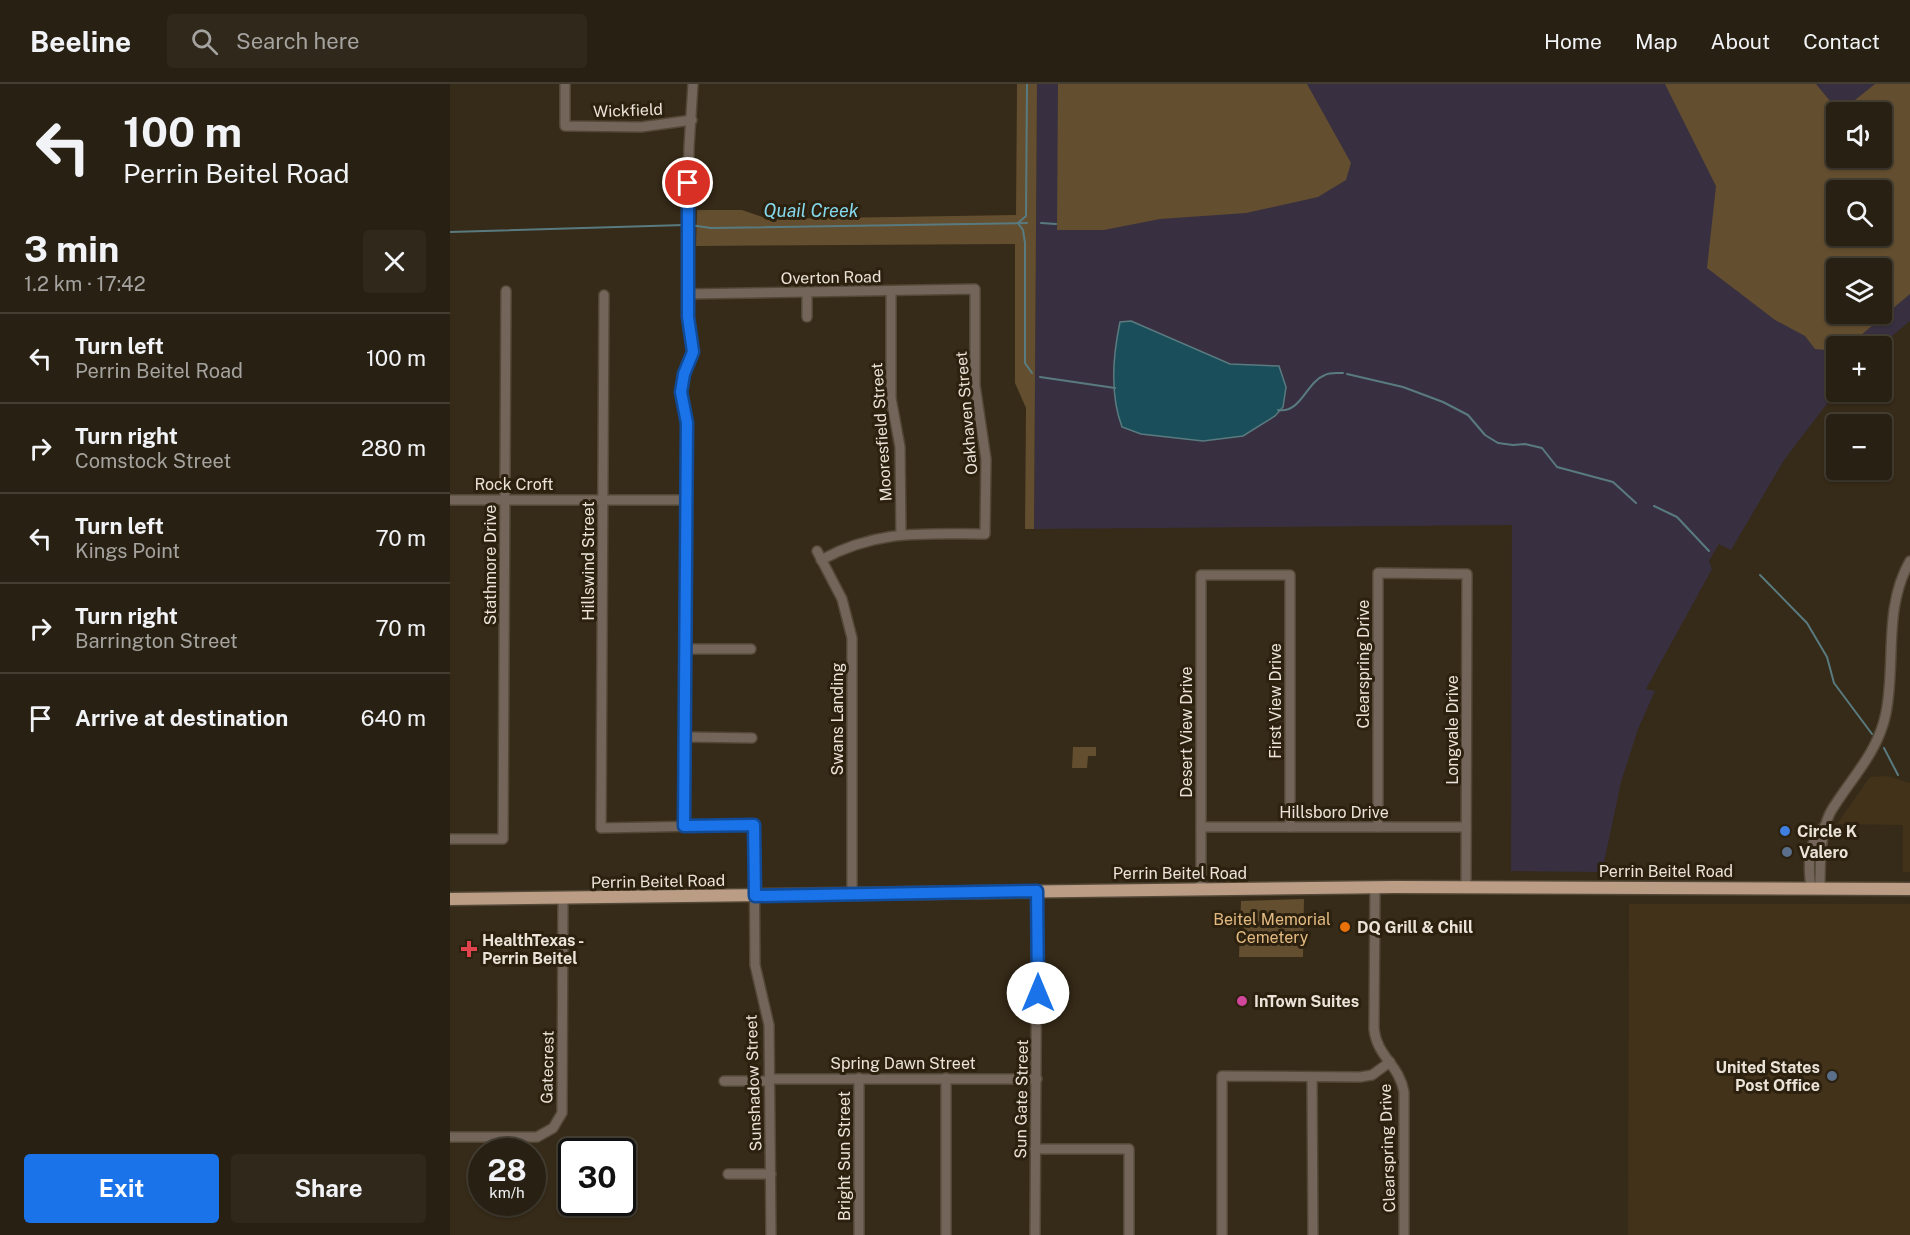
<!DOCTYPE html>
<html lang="en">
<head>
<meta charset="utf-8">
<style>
  body { margin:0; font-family:"Public Sans",sans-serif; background:#30281b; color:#f1f3f6; height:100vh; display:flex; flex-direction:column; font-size:22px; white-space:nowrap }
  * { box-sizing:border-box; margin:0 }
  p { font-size:20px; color:#a5a39f }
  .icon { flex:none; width:33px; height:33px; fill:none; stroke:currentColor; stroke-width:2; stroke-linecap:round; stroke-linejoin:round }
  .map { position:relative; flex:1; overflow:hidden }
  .details { display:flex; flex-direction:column; background:#282012; width:450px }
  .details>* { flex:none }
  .guide { background:#282012; color:#f1f3f6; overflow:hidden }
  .buttons { position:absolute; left:1376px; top:18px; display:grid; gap:12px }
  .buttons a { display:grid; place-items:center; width:66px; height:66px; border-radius:6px; background:#282012; box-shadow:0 2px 4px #0004,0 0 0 2px #443e32; font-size:30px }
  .speed { position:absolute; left:18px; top:1054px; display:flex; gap:12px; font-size:30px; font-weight:700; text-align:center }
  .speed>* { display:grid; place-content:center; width:78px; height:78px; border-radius:50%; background:#282012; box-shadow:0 2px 4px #0004,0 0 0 2px #443e32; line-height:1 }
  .speed small { font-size:15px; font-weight:400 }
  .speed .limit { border:3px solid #111; border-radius:9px; background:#fff; color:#111 }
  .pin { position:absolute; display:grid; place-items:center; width:51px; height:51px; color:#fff; margin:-26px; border:3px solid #fff; border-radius:50%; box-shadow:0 2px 6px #0007 }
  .me { position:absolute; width:66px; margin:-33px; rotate:0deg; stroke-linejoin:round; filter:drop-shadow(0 0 4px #0008) }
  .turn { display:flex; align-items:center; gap:21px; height:126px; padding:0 24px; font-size:27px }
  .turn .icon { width:78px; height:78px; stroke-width:2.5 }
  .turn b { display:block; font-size:42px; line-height:51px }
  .round { display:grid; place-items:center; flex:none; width:63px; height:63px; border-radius:6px; background:#30281b }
  .headline { display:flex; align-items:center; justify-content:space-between; height:102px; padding:0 24px }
  h1 { font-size:36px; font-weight:700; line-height:45px }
  .primary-button { display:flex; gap:12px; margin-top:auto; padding:12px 24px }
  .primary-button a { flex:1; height:69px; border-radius:6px; background:#1a73e8; color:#fff; font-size:24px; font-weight:700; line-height:69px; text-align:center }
  .primary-button a+a { background:#30281b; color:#f1f3f6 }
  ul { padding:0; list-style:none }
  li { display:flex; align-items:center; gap:18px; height:90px; padding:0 24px; border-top:2px solid #443e32 }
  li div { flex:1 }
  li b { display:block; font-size:22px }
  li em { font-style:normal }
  header { display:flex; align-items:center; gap:36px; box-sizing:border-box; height:84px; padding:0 30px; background:#282012; border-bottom:2px solid #443e32 }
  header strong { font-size:28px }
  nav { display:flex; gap:33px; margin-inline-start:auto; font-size:21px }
  .search { width:420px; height:54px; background:#30281b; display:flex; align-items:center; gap:15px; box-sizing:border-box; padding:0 21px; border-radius:6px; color:#a5a39f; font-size:22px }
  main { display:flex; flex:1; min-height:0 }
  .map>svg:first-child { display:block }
</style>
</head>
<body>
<header>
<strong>Beeline</strong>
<div class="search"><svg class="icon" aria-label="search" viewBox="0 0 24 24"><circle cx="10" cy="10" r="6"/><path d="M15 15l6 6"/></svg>Search here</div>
<nav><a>Home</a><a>Map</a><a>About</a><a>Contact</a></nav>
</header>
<main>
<section class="details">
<div class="guide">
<div class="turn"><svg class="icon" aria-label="left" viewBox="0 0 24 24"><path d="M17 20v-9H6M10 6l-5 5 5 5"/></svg><div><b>100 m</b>Perrin Beitel Road</div></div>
</div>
<div class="headline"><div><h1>3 min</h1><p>1.2 km · 17:42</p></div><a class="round"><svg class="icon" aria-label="close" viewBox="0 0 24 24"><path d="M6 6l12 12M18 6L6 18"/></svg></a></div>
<ul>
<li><svg class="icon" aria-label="left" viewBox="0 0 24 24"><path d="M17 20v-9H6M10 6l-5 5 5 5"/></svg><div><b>Turn left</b><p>Perrin Beitel Road</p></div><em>100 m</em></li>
<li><svg class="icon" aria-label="right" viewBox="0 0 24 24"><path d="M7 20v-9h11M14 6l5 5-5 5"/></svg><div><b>Turn right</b><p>Comstock Street</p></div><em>280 m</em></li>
<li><svg class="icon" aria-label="left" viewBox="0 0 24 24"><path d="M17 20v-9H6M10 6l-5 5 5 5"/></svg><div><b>Turn left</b><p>Kings Point</p></div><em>70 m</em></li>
<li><svg class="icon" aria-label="right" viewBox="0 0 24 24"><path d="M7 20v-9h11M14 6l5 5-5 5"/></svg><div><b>Turn right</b><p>Barrington Street</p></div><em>70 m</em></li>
<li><svg class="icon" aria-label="arrive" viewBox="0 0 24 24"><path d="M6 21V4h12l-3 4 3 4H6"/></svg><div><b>Arrive at destination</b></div><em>640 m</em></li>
</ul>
<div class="primary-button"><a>Exit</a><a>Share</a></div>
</section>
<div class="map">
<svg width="1460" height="1151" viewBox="0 0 1460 1151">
  <rect width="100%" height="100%" fill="#362a18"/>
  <g fill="#42321a">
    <path d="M1437,692L1460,699V788H1453V741L1387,740L1420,693Z"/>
    <path d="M1179,820H1460V1151H1178Z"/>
  </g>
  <path fill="#383040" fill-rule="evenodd" d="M587,0H1460V237L1430,262H1386V308L1334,376L1281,466L1269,460L1259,477L1262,485L1196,605L1205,607L1188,645L1171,698L1152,788L1061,787L1062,441L584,445ZM1386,28H1431V74H1386ZM1386,106H1431V152H1386ZM1386,184H1431V230H1386Z"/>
  <g fill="#634e2f" fill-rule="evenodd">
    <path d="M567,0H587L584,445H575L576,324L565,299V160L246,162L247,126H292L318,135L566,131Z"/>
    <path d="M608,0H857L901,79L896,96L868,113L796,129L710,135L654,146H607Z"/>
    <path d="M1215,0H1366L1389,28H1386V74H1431V28H1390L1425,0H1460V210L1398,262H1386V267L1365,265L1355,252L1325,236L1257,184L1266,102ZM1386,106H1431V152H1386ZM1386,184H1431V230H1386Z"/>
    <path d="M623,663H646V672H638L637,684H622Z"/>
    <path d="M854,815L853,873H789L791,817Z"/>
  </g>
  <path fill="#1a4e5a" stroke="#597b80" stroke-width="1.5" d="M681,237L780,280L829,282L836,303L833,323L825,332L793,352L753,357L691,350L672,343C660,311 663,271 670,238Z"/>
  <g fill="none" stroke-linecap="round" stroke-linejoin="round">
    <g stroke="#597b80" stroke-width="2">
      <path d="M568,139L573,146L575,159V279L582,289"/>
      <path d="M568,139L576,132L577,0"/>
      <path d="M591,139L606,140"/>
      <path d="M240,141L261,144L577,139"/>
      <path d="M0,148L234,141"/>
      <path d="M897,290L953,303L993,318L1018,331L1035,351L1048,359L1063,361L1075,360L1092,364L1107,383L1163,398L1186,419"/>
      <path d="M590,293L665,304"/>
      <path d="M828,326C851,330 856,298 875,291C880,288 887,289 893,289"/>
      <path d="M1204,422L1227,433L1259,467"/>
      <path d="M1310,491L1357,539L1377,573L1384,599L1422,650"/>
      <path d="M1434,664L1448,691"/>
    </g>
    <defs>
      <g id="minor">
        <path d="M115,0V42L191,43L242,36"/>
        <path d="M441,207V314L450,363L451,451"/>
        <path d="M357,208V233"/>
        <path d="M238,210L525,205V301L536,375L535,450C473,450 428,445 371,476"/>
        <path d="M154,211L151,744L304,741L305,881L319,941L321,1151"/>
        <path d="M0,416H237"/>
        <path d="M367,467L392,515L402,554V811"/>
        <path d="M235,565H301"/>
        <path d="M235,653L302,654"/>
        <path d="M234,742L237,339L231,308L234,290L243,268L238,233V156L239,63L243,0"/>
        <path d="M751,743H1016"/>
        <path d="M928,743V489L1017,490L1016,803"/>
        <path d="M0,755H53L56,207"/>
        <path d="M925,804L924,945C927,973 949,980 954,1008V1151"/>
        <path d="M1361,804C1358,782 1357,758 1375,742"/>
        <path d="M1370,804C1370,781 1370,743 1383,724C1403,692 1428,668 1436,629C1446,578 1433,524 1460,477"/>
        <path d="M751,805V491H840V743"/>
        <path d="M862,993L863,1151"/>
        <path d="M409,994V1151"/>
        <path d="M496,994V1151"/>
        <path d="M320,995H587"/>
        <path d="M274,997H320"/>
        <path d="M0,1053H87L103,1044L112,1029L113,814"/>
        <path d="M585,1065H679V1151"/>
        <path d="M278,1090H321"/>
        <path d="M585,1151L587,807"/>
        <path d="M772,1151V992L910,993L922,991L940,978"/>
      </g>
      <path id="major" d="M0,815L945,803L1460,805"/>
    </defs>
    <use href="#minor" stroke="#534837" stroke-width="12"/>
    <use href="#major" stroke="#534837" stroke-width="15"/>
    <use href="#minor" stroke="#736559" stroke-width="9"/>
    <use href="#major" stroke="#ba9d84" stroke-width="12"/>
  </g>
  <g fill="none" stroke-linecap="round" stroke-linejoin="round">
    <defs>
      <path id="route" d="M238,99V233L243,268L234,290L231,308L237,339L234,742L304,741L305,812L587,807L588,909"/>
    </defs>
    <use href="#route" stroke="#114b97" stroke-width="15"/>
    <use href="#route" stroke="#1a73e8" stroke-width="10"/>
  </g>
  <circle fill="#3f7fe0" stroke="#2c200f" stroke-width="2" cx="1335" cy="747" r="6"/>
  <g fill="#5c6f8a" stroke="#2c200f" stroke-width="2">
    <circle cx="1337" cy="768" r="6"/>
    <circle cx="1382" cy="992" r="6"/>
  </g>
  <circle fill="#e8710a" stroke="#2c200f" stroke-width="2" cx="895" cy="843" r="6"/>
  <path fill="#e0444e" stroke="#2c200f" stroke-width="2" d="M16 856h6v6h6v6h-6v6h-6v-6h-6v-6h6z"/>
  <circle fill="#d1479c" stroke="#2c200f" stroke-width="2" cx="792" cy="917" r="6"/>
  <g text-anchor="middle" stroke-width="6" stroke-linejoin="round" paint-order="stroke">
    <g font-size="16" fill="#ebe3d8" stroke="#2c200f">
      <text transform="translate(178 26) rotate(-2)" y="6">Wickfield</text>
      <text transform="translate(381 193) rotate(-1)" y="6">Overton Road</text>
      <text transform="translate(516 329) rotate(-95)" y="6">Oakhaven Street</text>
      <text transform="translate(431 348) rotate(-94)" y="6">Mooresfield Street</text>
      <text x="64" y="406">Rock Croft</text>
      <text transform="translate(138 477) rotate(-90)" y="6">Hillswind Street</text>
      <text transform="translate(40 481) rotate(-90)" y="6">Stathmore Drive</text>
      <text transform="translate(913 580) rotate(-90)" y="6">Clearspring Drive</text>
      <text transform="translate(825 617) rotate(-90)" y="6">First View Drive</text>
      <text transform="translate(387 635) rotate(-90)" y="6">Swans Landing</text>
      <text transform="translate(1002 646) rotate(-90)" y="6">Longvale Drive</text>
      <text transform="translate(736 648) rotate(-90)" y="6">Desert View Drive</text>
      <text x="884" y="734">Hillsboro Drive</text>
      <text x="1216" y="793">Perrin Beitel Road</text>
      <text x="730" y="795">Perrin Beitel Road</text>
      <text transform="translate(208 797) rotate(-1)" y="6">Perrin Beitel Road</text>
      <text x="453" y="985">Spring Dawn Street</text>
      <text transform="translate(97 983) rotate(-89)" y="6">Gatecrest</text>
      <text transform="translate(303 999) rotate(-92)" y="6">Sunshadow Street</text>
      <text transform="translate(571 1015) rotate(-89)" y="6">Sun Gate Street</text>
      <text transform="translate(937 1064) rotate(-92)" y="6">Clearspring Drive</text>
      <text transform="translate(394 1072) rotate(-90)" y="6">Bright Sun Street</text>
    </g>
    <g font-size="16" font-weight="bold" fill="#ebe3d8" stroke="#2c200f" text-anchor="start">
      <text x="1347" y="753">Circle K</text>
      <text x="1349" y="774">Valero</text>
      <text x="907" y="849">DQ Grill &amp; Chill</text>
      <text x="32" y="862">HealthTexas -<tspan x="32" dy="18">Perrin Beitel</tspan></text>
      <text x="804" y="923">InTown Suites</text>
      <text x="1370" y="989" text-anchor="end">United States<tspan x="1370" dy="18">Post Office</tspan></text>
    </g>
    <g font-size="16" fill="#e2ba81" stroke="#2c200f">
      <text x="822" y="841">Beitel Memorial<tspan x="822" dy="18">Cemetery</tspan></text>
    </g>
    <g font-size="18" font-style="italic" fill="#85daef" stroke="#2c200f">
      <text x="361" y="133">Quail Creek</text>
    </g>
  </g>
</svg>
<div class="buttons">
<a><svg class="icon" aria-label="sound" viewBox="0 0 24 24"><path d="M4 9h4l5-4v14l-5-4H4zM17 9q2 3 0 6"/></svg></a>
<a><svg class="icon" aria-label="search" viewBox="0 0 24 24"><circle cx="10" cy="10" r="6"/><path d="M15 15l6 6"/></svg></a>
<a><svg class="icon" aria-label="layers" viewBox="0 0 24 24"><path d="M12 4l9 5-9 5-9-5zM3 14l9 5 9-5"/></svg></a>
<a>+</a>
<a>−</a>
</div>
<div class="speed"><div>28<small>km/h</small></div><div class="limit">30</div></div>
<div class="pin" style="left:238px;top:99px;background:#d93025"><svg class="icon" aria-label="arrive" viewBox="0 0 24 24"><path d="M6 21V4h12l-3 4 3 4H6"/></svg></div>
<svg class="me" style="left:588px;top:909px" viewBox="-20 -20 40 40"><circle r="19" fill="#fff"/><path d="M0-13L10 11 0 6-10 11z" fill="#1a73e8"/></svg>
</div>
</main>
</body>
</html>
